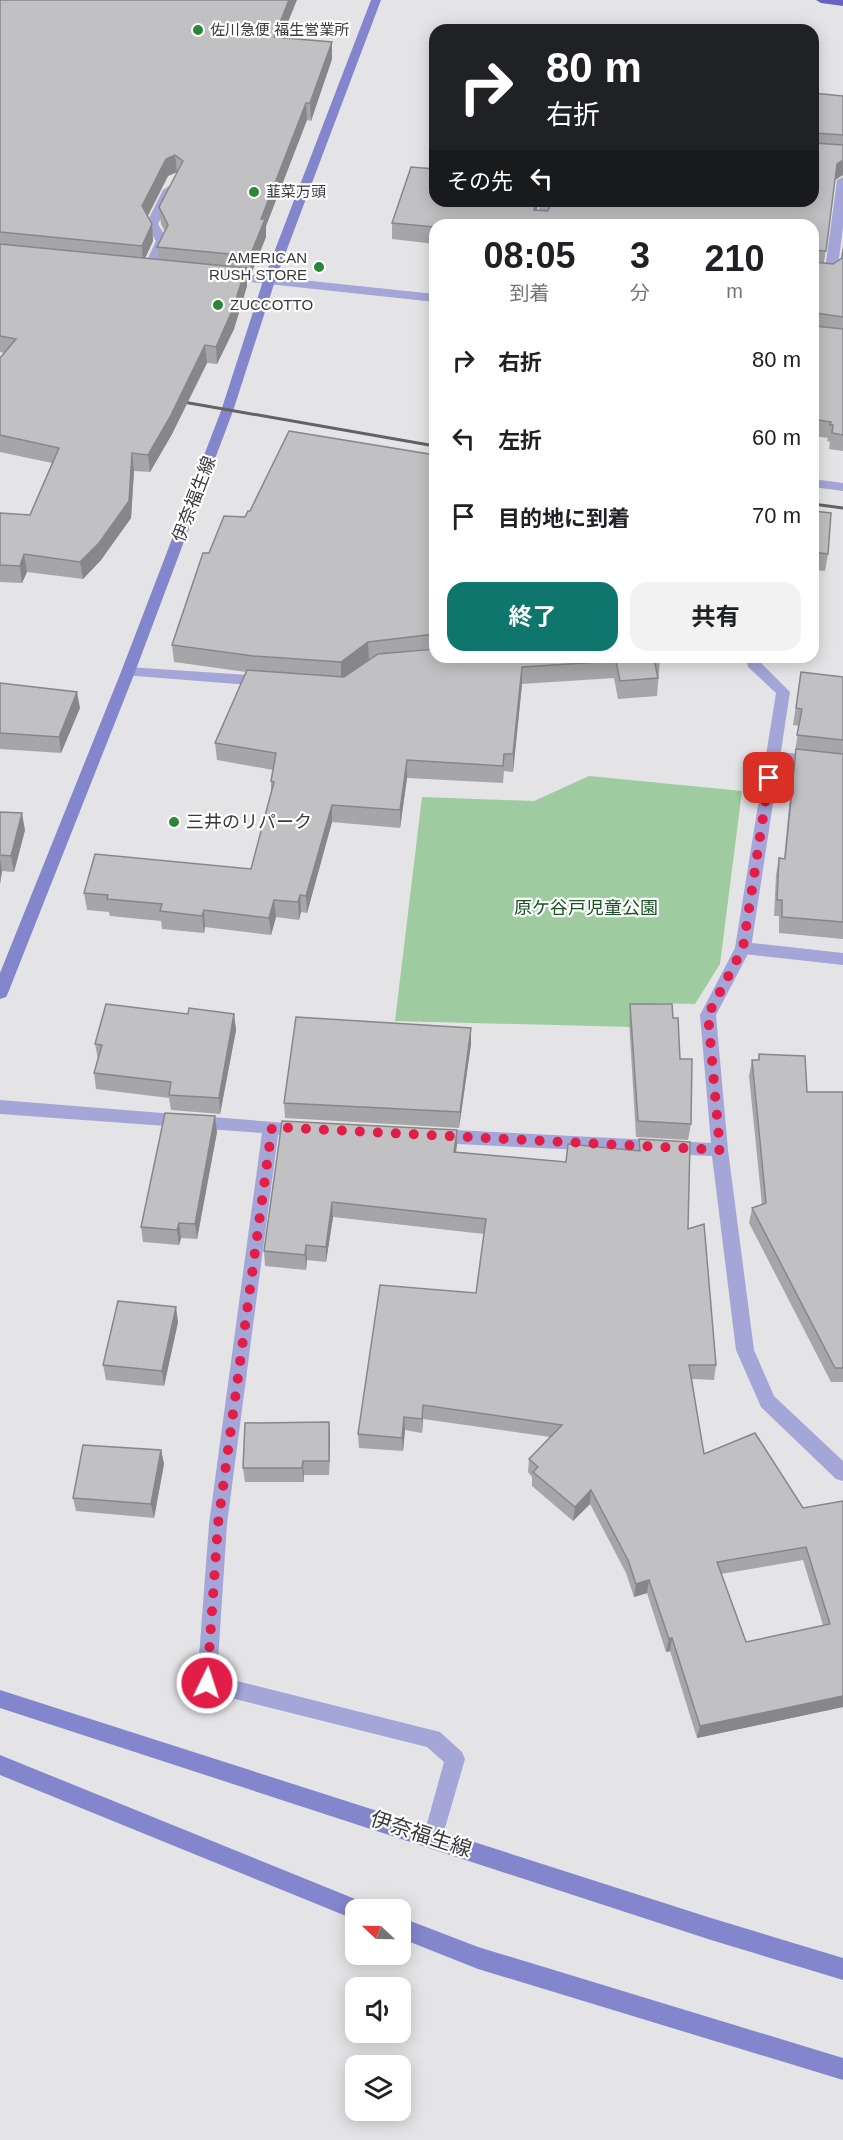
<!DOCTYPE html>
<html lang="ja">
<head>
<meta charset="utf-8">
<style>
  body { margin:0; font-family:Helvetica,"Noto Sans JP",sans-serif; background:#f2f2f2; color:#202124; height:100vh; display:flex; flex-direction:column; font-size:22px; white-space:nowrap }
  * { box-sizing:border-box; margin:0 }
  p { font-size:20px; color:#757577 }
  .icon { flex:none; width:33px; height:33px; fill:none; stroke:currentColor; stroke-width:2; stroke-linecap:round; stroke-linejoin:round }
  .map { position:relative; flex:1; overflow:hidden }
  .details { position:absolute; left:429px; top:219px; width:390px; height:444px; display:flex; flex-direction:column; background:#fff; border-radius:18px; box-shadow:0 3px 15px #0003 }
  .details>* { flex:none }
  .hud { position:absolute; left:429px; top:24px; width:390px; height:183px; border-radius:18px; box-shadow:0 3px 15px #0003; background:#202124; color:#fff; overflow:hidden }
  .needle { width:39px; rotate:292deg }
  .fabs { position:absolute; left:345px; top:1899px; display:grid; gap:12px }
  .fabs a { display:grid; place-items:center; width:66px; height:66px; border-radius:12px; background:#fff; box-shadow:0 3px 15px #0003; font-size:30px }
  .pin { position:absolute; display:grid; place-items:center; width:51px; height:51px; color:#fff; margin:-26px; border-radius:12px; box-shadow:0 3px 9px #0006 }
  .me { position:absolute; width:66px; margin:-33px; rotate:4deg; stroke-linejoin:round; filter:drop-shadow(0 0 4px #0008) }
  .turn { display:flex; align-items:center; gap:21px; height:126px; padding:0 18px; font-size:27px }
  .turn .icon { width:78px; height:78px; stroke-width:2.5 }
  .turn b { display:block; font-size:42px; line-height:51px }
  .then { display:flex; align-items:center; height:57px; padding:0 18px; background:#0003; gap:12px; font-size:22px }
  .eta { display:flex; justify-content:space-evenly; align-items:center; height:102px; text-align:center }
  .eta b { font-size:36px; font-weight:700; line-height:42px }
  .button { display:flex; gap:12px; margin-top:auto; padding:12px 18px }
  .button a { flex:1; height:69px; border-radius:18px; background:#0f766e; color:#fff; font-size:24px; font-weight:700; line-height:69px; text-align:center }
  .button a+a { background:#f2f2f2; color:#202124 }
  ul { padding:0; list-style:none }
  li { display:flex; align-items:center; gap:18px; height:78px; padding:0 18px }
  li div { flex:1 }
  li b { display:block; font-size:22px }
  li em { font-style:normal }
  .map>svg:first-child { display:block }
</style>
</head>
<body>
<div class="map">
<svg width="843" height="2140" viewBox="0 0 843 2140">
  <rect width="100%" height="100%" fill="#e4e4e7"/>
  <path fill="#9ecba0" d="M589,776L742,791L720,964L695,1004L656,1003L631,1027L395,1021L422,797L534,801Z"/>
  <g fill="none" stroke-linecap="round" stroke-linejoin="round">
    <g fill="#a3a6d7" fill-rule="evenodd">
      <path d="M169,186L175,190L158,224L168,241L153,272H145L143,269L156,241L146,224L163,190Z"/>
      <path d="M772,751L843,759V769L767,760L765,756L767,752Z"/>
      <path d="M743,942L843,953V965L743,954L737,952L735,948L737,944Z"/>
    </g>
    <g fill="#a3a6d7" fill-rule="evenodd">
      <path d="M843,177V227L837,274L831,278L813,276V268L825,270L837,180Z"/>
      <path d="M541,201H553L547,225H535Z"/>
      <path d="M225,272L435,294V302L221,279V273Z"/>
      <path d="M813,479L843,483V491L813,487Z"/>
      <path d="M746,657H760V662L790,692L751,948L716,1015L728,1150L754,1350L774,1396L843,1461V1481L836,1479L761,1407L736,1350L712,1156L435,1143L429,1141L427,1136L429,1131L435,1129L711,1143L700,1015L735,948L776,693L748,667Z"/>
      <path d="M128,667L264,676L271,681L264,686L123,675L121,672L123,669Z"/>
      <path d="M0,1100L286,1123L288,1128L286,1133L278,1135L227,1524L217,1676L440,1732L462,1752L465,1759L440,1845L433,1848L426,1845L423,1838L444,1762L427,1747L207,1692L200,1690L197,1683L209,1524L262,1133L0,1114Z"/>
    </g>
    <g fill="#8486cd" fill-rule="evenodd">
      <path d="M371,0H381L275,281L233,411L135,672L8,993L6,997L0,999V973L121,672L221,411L263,281Z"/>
      <path d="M0,1690L711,1918L843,1958V1980L711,1940L0,1708Z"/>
      <path d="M0,1755L365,1903L368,1910H356V1920L0,1775Z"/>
      <path d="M400,1917L478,1947L843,2058V2080L478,1969L400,1938Z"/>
    </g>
    <path fill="#6663c2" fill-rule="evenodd" d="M816,0H843V6L821,3Z"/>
    <g stroke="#626264" stroke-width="3">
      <path d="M172,400L435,446"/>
      <path d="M813,504L843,508"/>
    </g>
  </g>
  <g fill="#a6a6a9" fill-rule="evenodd">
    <path d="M0,0L282,38L332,42V59L311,121L307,120L266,226V237L251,274L246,273L247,286L234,329L217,364L207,363L172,434L150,472L134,471L131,518L101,560L83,579L27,572L22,583L0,582V513L30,515L52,463L0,452V358L4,353L0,352ZM177,172L159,207L161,224L165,232L157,247L159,260L145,258L153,241L152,224L148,216L168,176Z"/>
    <path d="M813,93L843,96V175L835,180L824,263L833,264L841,258L843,245V451L829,449L830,442L827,441L828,438L813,436V225H435V244L392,239V223L537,210L548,211Z"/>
    <path d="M435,248V280L430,279V263Z"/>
    <path d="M435,455V657L660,659L657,696L618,699L614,678L522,684L513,772L504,771L503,783L407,778L400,828L332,822L307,913L301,912L299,920L276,917L271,935L205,927L204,933L162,929L161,921L110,916L109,912L87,910L84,893L251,869L271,792V781L273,770L217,760L215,743L246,672L174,662L172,645L209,553L250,511Z"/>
    <path d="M813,511L828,554L825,571L813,570Z"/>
    <path d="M801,672L843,677V939L779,933V916H774L776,875L779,858L784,859L793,765L795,751L799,726L793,725Z"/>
    <path d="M0,683L80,708L61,753L0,749Z"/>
    <path d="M0,812L25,830L14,872L2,871L0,884Z"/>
    <path d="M630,1004L673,1018L691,1124L688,1140L636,1137L629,1020Z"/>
    <path d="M188,1014H234L236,1030L220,1114L171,1110L169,1098L96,1089L94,1073L98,1060L95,1044Z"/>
    <path d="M471,1028V1044L459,1128L285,1118L284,1103Z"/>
    <path d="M759,1054L807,1092H843V1382H831L749,1223L752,1208L762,1205L749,1076L752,1060H758Z"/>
    <path d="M282,1121L457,1130L456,1152L566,1162L638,1151L639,1139L688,1229L716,1365L714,1380L692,1379L704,1454L803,1508L843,1501V1707L697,1738L670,1651L666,1652L647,1593L634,1597L626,1573L590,1504L573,1521L532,1486V1477L528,1472L529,1459L550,1437L423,1419L422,1433L405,1430L403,1451L359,1448L358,1434L476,1293L484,1234L333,1217L326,1262L307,1260L306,1270L265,1266L264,1251ZM803,1560L823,1625L746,1642L721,1574Z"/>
    <path d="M217,1132L197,1239L181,1238L179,1245L143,1242L141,1227Z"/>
    <path d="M178,1322L164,1386L106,1380L103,1365Z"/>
    <path d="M329,1422L330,1437L329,1475H304V1482H245L243,1468Z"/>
    <path d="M161,1450L164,1464L154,1518L76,1511L73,1498Z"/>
  </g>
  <g fill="#878789">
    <path d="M289,0H297L275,54L274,37Z"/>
    <path d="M332,42V59L311,121L310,103Z"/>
    <path d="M306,103L307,120L266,226V237L251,274L250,256L261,219Z"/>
    <path d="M175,155L177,172L168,176L144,223L142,206L166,159Z"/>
    <path d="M843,160V175L835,180L837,164Z"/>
    <path d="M536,201H539L533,225L534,210Z"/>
    <path d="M152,224L153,241L143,263L142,246Z"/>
    <path d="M246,268L247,286L234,329L217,364L216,347Z"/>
    <path d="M205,345L207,363L172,434L150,472L148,455Z"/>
    <path d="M132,453L134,471L131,518L101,560L83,579L80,562Z"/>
    <path d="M24,554L27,572L22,583L20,566Z"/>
    <path d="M368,642L369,660L341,680V662Z"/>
    <path d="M522,667V684L513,772V754Z"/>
    <path d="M77,692L80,708L61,753L59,737Z"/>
    <path d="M407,760V778L400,828V810Z"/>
    <path d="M332,805V822L307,913L306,896Z"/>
    <path d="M22,813L25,830L14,872L11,856Z"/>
    <path d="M0,859L2,871L0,884Z"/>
    <path d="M300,895L301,912L299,920L298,902Z"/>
    <path d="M274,900L276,917L271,935L269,918Z"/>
    <path d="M204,910L205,927L204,933L202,916Z"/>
    <path d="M234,1014L236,1030L220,1114L219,1098Z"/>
    <path d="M471,1028V1044L459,1128L460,1112Z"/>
    <path d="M215,1116L217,1132L197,1239L195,1224Z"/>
    <path d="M457,1130V1145L454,1167V1152Z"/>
    <path d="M332,1202L333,1217L326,1262V1247Z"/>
    <path d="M179,1223L181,1238L179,1245L177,1230Z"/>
    <path d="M306,1245L307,1260L306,1270L305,1255Z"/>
    <path d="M176,1307L178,1322L164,1386L162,1371Z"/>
    <path d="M423,1405V1419L422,1433V1419Z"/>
    <path d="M404,1417L405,1430L403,1451L402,1438Z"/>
    <path d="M329,1422L330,1437L329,1475Z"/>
    <path d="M161,1450L164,1464L154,1518L151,1504Z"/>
    <path d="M303,1461L304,1475V1482L302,1468Z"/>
    <path d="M591,1490L590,1504L573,1521L575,1507Z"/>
    <path d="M649,1580L647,1593L634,1597L636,1584Z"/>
    <path d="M672,1638L670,1651L666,1652L669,1639Z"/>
    <path d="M843,1696V1707L697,1738L700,1726Z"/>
  </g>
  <g fill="#c1c1c4" stroke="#878789" stroke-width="1.5" fill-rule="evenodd">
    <path d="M0,0H289L274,37L332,42L310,103H306L261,219H265L250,256L157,247L168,225L159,207L183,161L175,155L166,159L142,206L152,224L142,246L0,232Z"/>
    <path d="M813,93L843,96V135L816,133L813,135L815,143L843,145V160L837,164L826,251L814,250L815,262L833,264L842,258L843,249V317L816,313L813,316V324L815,326L843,329V435L832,433L833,425H830L831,422L813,419V225H435V227L392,223L411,167L435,169V201H536L534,210L548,211L551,201H813Z"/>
    <path d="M0,244L246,268L232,311L216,347L205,345L170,417L148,455L132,453L129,501L99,543L80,562L24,554L20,566L0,565V513L30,515L59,448L0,435V358L16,339L0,336Z"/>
    <path d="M435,248V263H430Z"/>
    <path d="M289,431L435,455V634L368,642L341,662L253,656L172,645L203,553H209L224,516L245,517L248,511H250Z"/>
    <path d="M813,511L831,513L828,554L813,552Z"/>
    <path d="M435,649V657H659L660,659H654L658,678L620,681L616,661L522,667L513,754H504L503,766L407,760L400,810L332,805L306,896L300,895L298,902L274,900L269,918L204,910L202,916L160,911L162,904L107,899L108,895L84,893L95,854L251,869L274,782L271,781L276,753L215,743L247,670L344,677L378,654Z"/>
    <path d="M801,672L843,677V740L797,735L802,709L796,708Z"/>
    <path d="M0,683L77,692L59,737L0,733Z"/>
    <path d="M796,749L843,754V922L782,917V900H777L779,858L785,859Z"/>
    <path d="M0,812L22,813L11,856L0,855Z"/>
    <path d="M106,1004L188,1014L189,1008L234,1014L219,1098L169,1095L171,1082L94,1073L102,1045L95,1044Z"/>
    <path d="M630,1004H672L673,1018H678L680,1059H692L691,1124L638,1121Z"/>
    <path d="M296,1017L471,1028L460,1112L284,1103Z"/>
    <path d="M759,1054L805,1056L807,1092H843V1368H835L752,1208L766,1203L752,1060H759Z"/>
    <path d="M165,1113L215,1116L195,1224L179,1223L177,1230L141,1227Z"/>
    <path d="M282,1121L457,1130L454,1152L566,1162L568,1144L640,1151L639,1139L690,1142L688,1229L704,1224L716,1365H689L704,1454L755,1433L803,1508L843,1501V1696L700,1726L672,1638L669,1639L649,1580L636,1584L628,1560L591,1490L575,1507L533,1472L538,1467L529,1459L562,1425L423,1405L422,1419L404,1417L402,1438L358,1434L380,1285L476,1293L486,1219L332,1202L326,1247L306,1245L305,1255L264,1251ZM806,1547L830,1624L746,1642L717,1562Z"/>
    <path d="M118,1301L176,1307L162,1371L103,1365Z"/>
    <path d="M329,1422V1461H303L302,1468H243L245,1423Z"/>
    <path d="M83,1445L161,1450L151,1504L73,1498Z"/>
  </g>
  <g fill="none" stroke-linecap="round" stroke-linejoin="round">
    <path stroke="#e11d48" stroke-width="10" stroke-dasharray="0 18" d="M207,1683L218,1524L272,1127L720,1150L708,1015L743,948L769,778"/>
  </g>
  <g fill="#2a8739" stroke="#fff" stroke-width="2">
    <circle cx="198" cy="30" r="6"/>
    <circle cx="254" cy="192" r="6"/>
    <circle cx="319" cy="267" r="6"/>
    <circle cx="218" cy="305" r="6"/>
    <circle cx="174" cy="822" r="6"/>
  </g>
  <g text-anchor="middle" stroke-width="4.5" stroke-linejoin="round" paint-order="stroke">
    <g font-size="15" fill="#3a3a3c" stroke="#fff" text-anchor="start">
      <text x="210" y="35">佐川急便 福生営業所</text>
      <text x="266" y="197">韮菜万頭</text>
      <text x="307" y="263" text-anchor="end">AMERICAN<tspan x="307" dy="17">RUSH STORE</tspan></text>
      <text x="230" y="310">ZUCCOTTO</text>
    </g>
    <g font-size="18" fill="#3a3a3c" stroke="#fff">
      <text transform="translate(194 499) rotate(-69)" y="6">伊奈福生線</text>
    </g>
    <g font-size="18" fill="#3a3a3c" stroke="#fff" text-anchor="start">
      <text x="186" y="828">三井のリパーク</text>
    </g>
    <g font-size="18" fill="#185422" stroke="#fff">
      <text x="586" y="914">原ケ谷戸児童公園</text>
    </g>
    <g font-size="21" fill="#3a3a3c" stroke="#fff">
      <text transform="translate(421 1834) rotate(18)" y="7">伊奈福生線</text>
    </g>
  </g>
</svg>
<div class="fabs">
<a><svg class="needle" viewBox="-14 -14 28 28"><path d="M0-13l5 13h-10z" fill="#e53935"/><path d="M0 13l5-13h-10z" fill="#757577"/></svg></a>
<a><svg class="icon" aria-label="sound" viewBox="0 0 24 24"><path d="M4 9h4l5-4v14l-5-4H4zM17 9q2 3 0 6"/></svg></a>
<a><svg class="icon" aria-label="layers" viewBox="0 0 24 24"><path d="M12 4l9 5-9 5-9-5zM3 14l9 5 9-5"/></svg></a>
</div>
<div class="pin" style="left:769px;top:778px;background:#d93025"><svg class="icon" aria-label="arrive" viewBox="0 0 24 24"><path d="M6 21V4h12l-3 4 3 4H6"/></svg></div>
<svg class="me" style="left:207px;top:1683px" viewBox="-20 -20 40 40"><circle r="17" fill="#e11d48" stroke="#fff" stroke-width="3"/><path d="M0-11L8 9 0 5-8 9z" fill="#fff"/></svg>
<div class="hud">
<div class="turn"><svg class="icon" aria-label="right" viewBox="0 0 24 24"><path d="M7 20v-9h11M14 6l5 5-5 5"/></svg><div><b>80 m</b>右折</div></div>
<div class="then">その先<svg class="icon" aria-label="left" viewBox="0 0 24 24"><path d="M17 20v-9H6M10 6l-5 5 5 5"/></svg></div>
</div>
<section class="details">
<div class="eta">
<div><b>08:05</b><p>到着</p></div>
<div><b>3</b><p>分</p></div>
<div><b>210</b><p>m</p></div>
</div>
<ul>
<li><svg class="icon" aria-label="right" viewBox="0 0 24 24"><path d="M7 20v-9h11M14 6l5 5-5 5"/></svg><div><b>右折</b></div><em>80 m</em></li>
<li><svg class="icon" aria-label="left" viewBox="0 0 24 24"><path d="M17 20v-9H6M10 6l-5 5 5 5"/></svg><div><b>左折</b></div><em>60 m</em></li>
<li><svg class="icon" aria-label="arrive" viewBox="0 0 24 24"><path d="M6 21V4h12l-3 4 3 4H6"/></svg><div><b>目的地に到着</b></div><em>70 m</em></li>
</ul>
<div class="button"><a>終了</a><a>共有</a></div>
</section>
</div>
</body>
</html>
